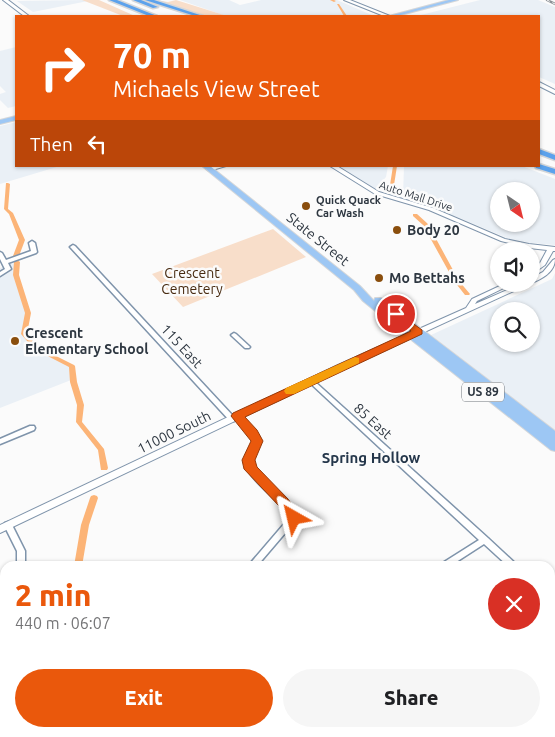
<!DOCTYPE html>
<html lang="en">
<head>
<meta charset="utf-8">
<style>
  body { margin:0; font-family:Ubuntu,sans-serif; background:#f6f6f6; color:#202124; height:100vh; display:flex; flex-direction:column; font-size:19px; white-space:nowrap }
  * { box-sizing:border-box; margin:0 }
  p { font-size:16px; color:#757577 }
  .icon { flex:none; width:28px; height:28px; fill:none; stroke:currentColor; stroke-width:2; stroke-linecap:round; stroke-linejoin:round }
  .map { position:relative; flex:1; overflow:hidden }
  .panel { position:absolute; left:0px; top:561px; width:555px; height:176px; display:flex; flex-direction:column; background:#fff; border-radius:15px 15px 0 0; box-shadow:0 1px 4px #0004 }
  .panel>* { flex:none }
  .guide { position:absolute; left:15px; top:15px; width:525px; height:152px; border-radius:0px; box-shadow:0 1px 4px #0004; background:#ea580c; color:#fff; overflow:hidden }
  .needle { width:32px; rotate:145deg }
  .controls { position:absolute; left:490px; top:182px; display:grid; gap:10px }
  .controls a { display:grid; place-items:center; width:50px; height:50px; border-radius:50%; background:#fff; box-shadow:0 1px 4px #0004; font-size:25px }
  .pin { position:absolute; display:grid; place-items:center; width:42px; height:42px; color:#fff; margin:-21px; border:2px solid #fff; border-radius:50%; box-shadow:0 1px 5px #0007 }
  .me { position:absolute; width:55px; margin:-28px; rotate:323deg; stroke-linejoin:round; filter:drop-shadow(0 0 4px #0008) }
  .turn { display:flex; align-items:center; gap:18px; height:105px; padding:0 15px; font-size:22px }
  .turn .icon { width:65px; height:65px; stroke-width:2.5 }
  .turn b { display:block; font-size:35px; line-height:42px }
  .then { display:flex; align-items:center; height:48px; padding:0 15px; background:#0003; gap:10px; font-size:19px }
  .round { display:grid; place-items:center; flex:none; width:52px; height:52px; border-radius:26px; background:#f6f6f6 }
  .summary { display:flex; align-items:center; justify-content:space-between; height:85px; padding:0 15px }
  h1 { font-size:30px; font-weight:800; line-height:38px; color:#ea580c }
  .button { display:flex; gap:10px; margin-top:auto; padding:10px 15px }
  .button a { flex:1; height:58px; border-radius:30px; background:#ea580c; color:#fff; font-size:20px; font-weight:800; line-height:58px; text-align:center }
  .button a+a { background:#f6f6f6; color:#202124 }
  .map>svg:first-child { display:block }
</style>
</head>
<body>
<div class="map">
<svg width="555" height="737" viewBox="0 0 555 737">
  <rect width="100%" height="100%" fill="#fbfbfb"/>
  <g fill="#eaf0f6" fill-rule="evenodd">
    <path d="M86,0L88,1L33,12L17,1Z"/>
    <path d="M180,0H229L240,5L261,0H337L374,16H226Z"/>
    <path d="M480,0H538L555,7V84L539,77V16H417Z"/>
    <path d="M16,47V106L8,108L0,100V94L6,92L0,86V51Z"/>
    <path d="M16,122V166H60L0,184V126Z"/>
    <path d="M339,166H388L386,177L375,189Z"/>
    <path d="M404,166H522L555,179V245L531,243L507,238L419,201L403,196ZM531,191V224H499V191Z"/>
    <path d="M14,263L28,313L24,334L36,348L72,366L71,380L0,408V268Z"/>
    <path d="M555,273V430L431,335L552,279ZM499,311H531V344H499Z"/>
  </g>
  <g fill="#f8deca">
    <path d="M82,0H99L135,16H123Z"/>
    <path d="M155,0L168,2L176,0L227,16H207Z"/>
    <path d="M273,229L306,257L183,307L152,274Z"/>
  </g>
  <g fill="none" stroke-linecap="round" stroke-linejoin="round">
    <g fill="#fcb477" fill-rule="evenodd">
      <path d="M330,0H334L336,1L334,2Z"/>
      <path d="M337,4H339L347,16H344Z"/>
      <path d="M393,166H397L394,185L388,191H384V189L390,185Z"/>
      <path d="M6,183H8L10,184L8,209L13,213L25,240L19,256L16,258L13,256L19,240L9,214L4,209Z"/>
      <path d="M413,214H417L428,224L459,281L470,294L469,295H465L454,281L423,225L413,216Z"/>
      <path d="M17,260L20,262L19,275L31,313L27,334L38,347L74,365L75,366L77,382L84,405L82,422L104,449L108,468L107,470H101L98,450L76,422L77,405L70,382L69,367L34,349L21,334L25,313L13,275L14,262Z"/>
      <path d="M94,495L97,496L98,498L89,525L82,566H74L81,525L90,498L91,496Z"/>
      <rect x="74" y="732" width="10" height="5"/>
    </g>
    <defs>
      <g id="minor">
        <path d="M32,241L35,243L37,252L36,253L8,263L11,269L0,276V272L5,269L0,259V252L2,253L6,260L31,251L29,243Z"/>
        <path d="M73,245L75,246L234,417L235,419L234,421H230L71,248L70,247Z"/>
        <path d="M234,333L236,334L249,346L250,347L249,348H245L232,336L231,335Z"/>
        <path d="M311,379L313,380L488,538L516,564L517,566H508L484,544L450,566H440L441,564L479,540L309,382L308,381Z"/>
        <path d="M235,414H239L255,431L260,441C259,447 253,453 252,459C251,474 277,491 287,501C291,506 295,512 298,518L257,566H248L290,517C281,500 243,477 245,459C246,452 252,447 254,441L250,434L235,418L234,416Z"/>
        <path d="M30,426H34L35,428L34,430L0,444V439Z"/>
        <path d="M8,522L11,523L25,551V566H17V551L4,525L5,523Z"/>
        <path d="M550,596L555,599V608L550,605Z"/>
        <path d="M5,692V701L0,703V694Z"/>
        <path d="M180,732H190L192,737H182Z"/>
        <path d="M347,732H357L360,737H349Z"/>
      </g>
      <g id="tertiary">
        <path d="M214,166H226L209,171L206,169Z"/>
        <path d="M330,166H337L379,192L433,208L505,239L529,244L555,247V251H553L545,265L531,275V270L540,263L547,250L529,248L501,241L429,210L375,194Z"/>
        <path d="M555,259C555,272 542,279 531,283V278L543,272L553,260Z"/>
        <path d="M504,284H512L477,301L475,304L521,284H529L344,369L0,533V525L338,365L466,308L472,299Z"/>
      </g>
      <g id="secondary">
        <path d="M3,0H8L29,16H24Z"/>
        <path d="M344,0H350L390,16H384Z"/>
        <path d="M539,82L555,90V94L539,86Z"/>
      </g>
      <g id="primary">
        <path d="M449,0H458L397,16H389Z"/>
        <path d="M16,116V120L0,124V120Z"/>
        <path d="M202,166H210L360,286L374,301L375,298H381L555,431V451L551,450L395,327L363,301L354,290Z"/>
      </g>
      <g id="motorway">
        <path d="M109,0H117L157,16H149Z"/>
        <path d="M133,0H141L158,7L153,8Z"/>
        <path d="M145,0H154L203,16H195Z"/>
        <path d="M539,149L555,155V160L539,154Z"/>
        <path d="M539,164L555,169V174L536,168L535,166H539Z"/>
      </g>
    </defs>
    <use href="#minor" stroke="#7f94ab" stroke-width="3"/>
    <use href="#tertiary" stroke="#7f94ab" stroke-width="2"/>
    <use href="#secondary" stroke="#7f94ab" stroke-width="2"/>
    <use href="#primary" stroke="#d5d7d9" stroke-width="2"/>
    <use href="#motorway" stroke="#d5d7d9" stroke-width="3"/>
    <use href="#minor" fill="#fff" fill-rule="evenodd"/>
    <use href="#tertiary" fill="#fff" fill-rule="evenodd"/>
    <use href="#secondary" fill="#fff" fill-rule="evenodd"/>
    <use href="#primary" fill="#9dc7f4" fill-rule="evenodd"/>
    <use href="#motorway" fill="#5ca2ec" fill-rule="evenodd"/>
    <defs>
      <path id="rail" d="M547,0L555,4"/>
    </defs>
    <use href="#rail" stroke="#8b9095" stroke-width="2.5"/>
    <use href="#rail" stroke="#fbfbfb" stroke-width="1" stroke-dasharray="3" stroke-linecap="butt"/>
  </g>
  <path fill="#ea580c" stroke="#983908" d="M396,311L422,330V334L245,417L257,430L263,441L255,460L257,467L288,499L301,518L294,523L290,522L279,506L244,469L242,460L251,441L231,416L233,413L411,331L393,317L391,314Z"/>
  <path fill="#f59e0b" d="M355,357L359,358V363L294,394H286L284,391L286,388Z"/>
  <g fill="#8a4e0d" stroke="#fbfbfb" stroke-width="2">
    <circle cx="306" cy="206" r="5"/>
    <circle cx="397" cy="230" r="5"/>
    <circle cx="379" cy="278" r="5"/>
    <circle cx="15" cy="341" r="5"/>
  </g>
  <g text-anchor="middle" stroke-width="5" stroke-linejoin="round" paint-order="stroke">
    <g font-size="11" fill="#2e3741" stroke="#fbfbfb">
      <text transform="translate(416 196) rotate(18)" y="4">Auto Mall Drive</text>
    </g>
    <g font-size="11" font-weight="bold" fill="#2e3741" stroke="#fbfbfb" text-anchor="start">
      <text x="316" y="204">Quick Quack<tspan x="316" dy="13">Car Wash</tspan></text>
    </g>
    <rect fill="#fbfbfb" stroke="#6c7279" stroke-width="1" x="462" y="382.5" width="42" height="19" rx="4"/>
    <g font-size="12" font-weight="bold" fill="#2e3741">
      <text x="483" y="396">US 89</text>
    </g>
    <g font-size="14" font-weight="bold" fill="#2e3741" stroke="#fbfbfb" text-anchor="start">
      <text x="407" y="235">Body 20</text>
      <text x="389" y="283">Mo Bettahs</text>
      <text x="25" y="338">Crescent<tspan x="25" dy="16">Elementary School</tspan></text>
    </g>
    <g font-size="14" fill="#2e3741" stroke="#fbfbfb">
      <text transform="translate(318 239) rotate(39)" y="5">State Street</text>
      <text transform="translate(182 346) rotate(47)" y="5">115 East</text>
      <text transform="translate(373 421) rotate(42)" y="5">85 East</text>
      <text transform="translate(174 432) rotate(-26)" y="5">11000 South</text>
    </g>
    <g font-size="14" fill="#472a10" stroke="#fbfbfb">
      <text x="192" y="278">Crescent<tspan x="192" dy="16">Cemetery</tspan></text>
    </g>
    <g font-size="15" font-weight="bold" fill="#24364a" stroke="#fbfbfb">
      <text x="371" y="463">Spring Hollow</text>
    </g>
  </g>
</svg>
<div class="controls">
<a><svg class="needle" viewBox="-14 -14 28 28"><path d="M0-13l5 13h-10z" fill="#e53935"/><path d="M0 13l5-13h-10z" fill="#757577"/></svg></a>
<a><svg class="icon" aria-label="sound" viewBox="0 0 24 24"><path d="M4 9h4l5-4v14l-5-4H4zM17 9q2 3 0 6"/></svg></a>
<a><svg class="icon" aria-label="search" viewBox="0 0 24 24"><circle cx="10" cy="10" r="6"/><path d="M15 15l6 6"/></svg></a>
</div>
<div class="pin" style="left:396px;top:314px;background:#d93025"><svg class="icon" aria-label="arrive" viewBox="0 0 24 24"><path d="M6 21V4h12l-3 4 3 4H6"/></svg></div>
<svg class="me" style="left:294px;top:518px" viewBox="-20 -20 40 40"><path d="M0-17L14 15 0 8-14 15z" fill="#ea580c" stroke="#fff" stroke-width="4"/></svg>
<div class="guide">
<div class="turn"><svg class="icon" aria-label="right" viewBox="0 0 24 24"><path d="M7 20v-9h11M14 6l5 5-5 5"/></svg><div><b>70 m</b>Michaels View Street</div></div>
<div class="then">Then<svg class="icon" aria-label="left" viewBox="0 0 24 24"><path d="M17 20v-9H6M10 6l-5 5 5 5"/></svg></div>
</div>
<section class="panel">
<div class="summary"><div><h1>2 min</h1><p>440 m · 06:07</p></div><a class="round" style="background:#d93025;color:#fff"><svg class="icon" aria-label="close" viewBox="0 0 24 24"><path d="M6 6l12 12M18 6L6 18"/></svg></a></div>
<div class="button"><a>Exit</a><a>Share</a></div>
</section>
</div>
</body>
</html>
